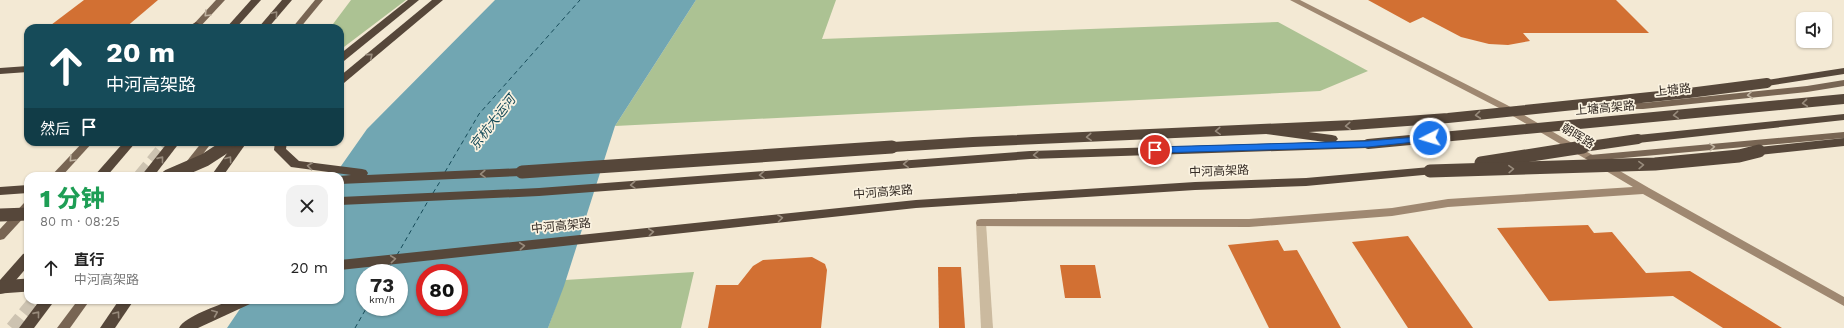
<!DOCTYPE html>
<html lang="zh">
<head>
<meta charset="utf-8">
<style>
  body { margin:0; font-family:"Work Sans","Noto Sans SC",sans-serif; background:#f2f2f2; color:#222; height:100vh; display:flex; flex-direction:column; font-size:15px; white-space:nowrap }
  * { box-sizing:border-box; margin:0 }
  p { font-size:13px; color:#767676 }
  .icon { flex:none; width:22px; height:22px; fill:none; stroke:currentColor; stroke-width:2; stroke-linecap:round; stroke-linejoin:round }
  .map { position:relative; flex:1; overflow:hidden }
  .details { position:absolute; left:24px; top:172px; width:320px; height:132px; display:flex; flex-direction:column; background:#fff; border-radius:12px; box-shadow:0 1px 3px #0004 }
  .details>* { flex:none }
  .hud { position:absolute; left:24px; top:24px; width:320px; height:122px; border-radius:12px; box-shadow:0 1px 3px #0004; background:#164b59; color:#fff; overflow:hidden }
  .fabs { position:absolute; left:1796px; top:12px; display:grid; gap:8px }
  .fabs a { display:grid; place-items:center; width:36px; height:36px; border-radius:8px; background:#fff; box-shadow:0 1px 3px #0004; font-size:20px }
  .speed { position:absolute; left:356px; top:264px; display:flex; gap:8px; font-size:20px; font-weight:700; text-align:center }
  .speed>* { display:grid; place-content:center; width:52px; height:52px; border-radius:50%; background:#fff; box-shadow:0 1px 3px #0004; line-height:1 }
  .speed small { font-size:10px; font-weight:400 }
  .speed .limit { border:6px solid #d22; background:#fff; color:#111 }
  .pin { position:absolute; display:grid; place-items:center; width:34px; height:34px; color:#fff; margin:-17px; border:2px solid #fff; border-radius:50%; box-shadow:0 1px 4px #0007 }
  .me { position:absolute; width:44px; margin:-22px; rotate:265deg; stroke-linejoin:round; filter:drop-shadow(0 0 3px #0008) }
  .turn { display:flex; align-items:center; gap:14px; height:84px; padding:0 16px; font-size:18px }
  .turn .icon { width:52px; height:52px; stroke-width:2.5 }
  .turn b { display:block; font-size:28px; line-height:34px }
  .then { display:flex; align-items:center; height:38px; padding:0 16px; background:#0003; gap:8px; font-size:15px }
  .round { display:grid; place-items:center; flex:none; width:42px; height:42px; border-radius:12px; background:#f2f2f2 }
  .headline { display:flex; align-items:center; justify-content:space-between; height:68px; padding:0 16px }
  h1 { font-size:24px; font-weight:800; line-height:30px; color:#1e9e55 }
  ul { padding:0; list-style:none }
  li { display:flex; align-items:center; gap:12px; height:56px; padding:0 16px }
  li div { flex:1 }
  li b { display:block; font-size:15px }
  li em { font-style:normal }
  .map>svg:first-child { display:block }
</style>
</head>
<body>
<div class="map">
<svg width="1844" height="328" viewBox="0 0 1844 328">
  <rect width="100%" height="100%" fill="#f3e9d4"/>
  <g fill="#acc293">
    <path d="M351,0H406L340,50V28H330Z"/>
    <path d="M696,0H836L822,39L1278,22L1368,71L1320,91L615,126Z"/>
    <path d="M694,272L681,328H548L565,280Z"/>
  </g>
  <path fill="#71a6b2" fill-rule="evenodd" d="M495,0H696L615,126L564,286L548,328H227L246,300H340V176H334L367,129ZM365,273H399V307H365ZM425,273H459V307H425Z"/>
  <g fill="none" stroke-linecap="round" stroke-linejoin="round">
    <g stroke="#164b59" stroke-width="1" stroke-dasharray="4.5 3.5" stroke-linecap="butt">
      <path d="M445,172L479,114L580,0"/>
      <path d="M433,193L441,180"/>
      <path d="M397,255L428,201"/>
      <path d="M386,273L391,265"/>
      <path d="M355,328L367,307"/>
    </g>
  </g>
  <g fill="#d27033">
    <path d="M84,0H158L125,28H47Z"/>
    <path d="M1368,0H1616L1649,33H1523L1530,41L1508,45L1489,44L1461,37L1423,17L1410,23Z"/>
    <path d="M1588,225L1594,233L1612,232L1646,273L1690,271L1782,328H1723L1673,296L1549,301L1497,228Z"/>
    <path d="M1408,236L1473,328H1408L1352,242Z"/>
    <path d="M1278,240L1284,251L1297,250L1341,328H1269L1228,245Z"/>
    <path d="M812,257L825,264L827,270L821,328H708L716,285H738L753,266L763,260Z"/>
    <path d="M1060,265H1095L1101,298H1065Z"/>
    <path d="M938,267H961L965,328H939Z"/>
  </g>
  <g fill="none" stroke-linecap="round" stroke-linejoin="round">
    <path stroke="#cdc3b1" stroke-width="10" stroke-dasharray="10 5.5" stroke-linecap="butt" d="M163,148L168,142"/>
    <g stroke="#cdc3b1" stroke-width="13" stroke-dasharray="13 6" stroke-linecap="butt">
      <path d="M140,176L164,147"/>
      <path d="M12,328L35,300"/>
    </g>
    <path fill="#cbba9f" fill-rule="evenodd" d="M981,219L985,220L986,223L993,328H981L976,223L977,220Z"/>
    <path fill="#9f8871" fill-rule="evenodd" d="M1290,0H1300L1507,105L1649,188L1844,297V306L1643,194L1448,207L1392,216L1249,227L977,226L976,223L977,220L981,219H1249L1392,208L1448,199L1633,187L1501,109Z"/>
    <g fill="#786553" fill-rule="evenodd">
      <path d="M216,0H225L199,28H190Z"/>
      <path d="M315,0H323L300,28H292Z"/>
      <path d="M1844,80V86L1807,92L1643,109H1601L1596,106L1601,103H1643L1807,86Z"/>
      <path d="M1844,132V138L1590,161L1585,158L1590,155Z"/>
      <path d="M83,142H93L62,176H51Z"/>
      <path d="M202,142H212L191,170H183L182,168L183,166Z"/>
      <path d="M28,202V213L4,239L0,240V229L24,203Z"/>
      <path d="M78,300H90L70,328H57Z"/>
    </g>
    <g fill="#56473a" fill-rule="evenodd">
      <path d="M251,0H261L236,28H226Z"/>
      <path d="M282,0H292L268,28H258Z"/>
      <path d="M408,0H419L344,61L340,62V54Z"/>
      <path d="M432,0H443L344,83L340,84V76Z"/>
      <path d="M196,22L201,25L200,27L186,28Z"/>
      <path d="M28,66V72L0,74V68Z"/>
      <path d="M1844,68V74L1767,86L1762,83L1767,80Z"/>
      <path d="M1844,114V120L1638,143L1632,139L1638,135Z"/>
      <path d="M1270,127L1332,135L1336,136L1338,139L1336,141L1368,140L1374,144L1368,148L1030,159L539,196L340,205V197L539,188L1030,151L1325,142L1266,134L1264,131L1266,128Z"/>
      <path d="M1844,138V146L1759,155L1755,154L1753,151L1755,148L1759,147Z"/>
      <path d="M124,142H136L107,176H94Z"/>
      <path d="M168,142H180L154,176H141Z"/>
      <path d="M235,142H247L223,176H211Z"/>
      <path d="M275,142H287L286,149L299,161L362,169L366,170L368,173L367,175L522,168L526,169L528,172L526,175L522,176L340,184V176L351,175L291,167L274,150Z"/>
      <path d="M1430,167L1434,168L1436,171L1434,174L1306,186L1195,190L916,208L340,270V260L916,200L1195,182L1306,178Z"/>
      <path d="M28,185V193L0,195V187Z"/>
      <path d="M28,252V266L5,293L0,294V280L23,254Z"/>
      <path d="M40,300H55L34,328H19Z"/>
      <path d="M119,300H134L115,328H100Z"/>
      <path d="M231,300H252L250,304L198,328H179C185,316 218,306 231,300Z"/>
    </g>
    <g stroke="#56473a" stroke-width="10">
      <path d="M1368,144L1844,99"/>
      <path d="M223,148L233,142"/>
      <path d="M877,148L973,142L1353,125L1448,118L1689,93L1767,83"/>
      <path d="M1576,148L1638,139"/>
    </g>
    <g stroke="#56473a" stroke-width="13">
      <path d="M1481,163L1583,147"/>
      <path d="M1430,171L1655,164L1739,156L1759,151"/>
      <path d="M522,172L892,147"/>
      <path d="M168,176L205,160L225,147"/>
      <path d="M0,215L28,214"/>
      <path d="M0,287L28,285"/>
    </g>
  </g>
  <defs><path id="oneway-chevron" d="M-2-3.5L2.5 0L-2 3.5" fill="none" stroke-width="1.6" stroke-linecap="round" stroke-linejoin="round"/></defs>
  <g stroke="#c0b3a1">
    <use href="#oneway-chevron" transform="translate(207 14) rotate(134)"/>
    <use href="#oneway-chevron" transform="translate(1750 95) rotate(174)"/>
    <use href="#oneway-chevron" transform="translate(1712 147) rotate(-5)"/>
    <use href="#oneway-chevron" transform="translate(72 159) rotate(133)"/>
  </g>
  <g stroke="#988b7c">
    <use href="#oneway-chevron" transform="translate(275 14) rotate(-50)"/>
    <use href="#oneway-chevron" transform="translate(370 56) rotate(-40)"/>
    <use href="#oneway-chevron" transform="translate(1805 103) rotate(174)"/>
    <use href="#oneway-chevron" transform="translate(1478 115) rotate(174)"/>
    <use href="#oneway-chevron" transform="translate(1676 115) rotate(175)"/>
    <use href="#oneway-chevron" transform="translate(1348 126) rotate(177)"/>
    <use href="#oneway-chevron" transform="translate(1218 131) rotate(177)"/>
    <use href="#oneway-chevron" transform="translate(1089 137) rotate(177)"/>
    <use href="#oneway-chevron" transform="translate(1036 155) rotate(178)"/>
    <use href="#oneway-chevron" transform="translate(161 159) rotate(-51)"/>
    <use href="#oneway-chevron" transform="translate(229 159) rotate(-54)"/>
    <use href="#oneway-chevron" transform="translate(906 164) rotate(176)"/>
    <use href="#oneway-chevron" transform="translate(1641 165) rotate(-2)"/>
    <use href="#oneway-chevron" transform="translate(310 166) rotate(-172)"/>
    <use href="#oneway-chevron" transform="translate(1511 169) rotate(-2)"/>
    <use href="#oneway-chevron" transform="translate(483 174) rotate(177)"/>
    <use href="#oneway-chevron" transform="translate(762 175) rotate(176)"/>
    <use href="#oneway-chevron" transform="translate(633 185) rotate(176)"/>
    <use href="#oneway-chevron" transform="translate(780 218) rotate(-7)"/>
    <use href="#oneway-chevron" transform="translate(651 232) rotate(-6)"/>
    <use href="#oneway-chevron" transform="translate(522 246) rotate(-6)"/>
    <use href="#oneway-chevron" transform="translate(393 259) rotate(-6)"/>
    <use href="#oneway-chevron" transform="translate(215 313) rotate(-23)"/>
    <use href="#oneway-chevron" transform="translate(37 314) rotate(-51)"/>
    <use href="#oneway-chevron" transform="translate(117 314) rotate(-54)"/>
  </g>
  <path fill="#1a73e8" stroke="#114b97" d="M1430,136H1433L1435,138L1433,140L1368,147L1155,153L1151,150L1155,147L1368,141Z"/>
  <g text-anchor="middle" stroke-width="3.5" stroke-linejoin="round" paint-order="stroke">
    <g font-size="12" fill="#342b24" stroke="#faf2e0">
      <text transform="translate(1673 90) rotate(-6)" y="4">上塘路</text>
      <text transform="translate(1605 108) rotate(-5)" y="4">上塘高架路</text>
      <text transform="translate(1578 136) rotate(31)" y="4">朝晖路</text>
      <text transform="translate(1219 171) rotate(-2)" y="4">中河高架路</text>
      <text transform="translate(883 192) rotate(-5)" y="4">中河高架路</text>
      <text transform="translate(561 226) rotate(-6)" y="4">中河高架路</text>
    </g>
    <g font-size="13" font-style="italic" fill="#164b59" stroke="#faf2e0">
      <text transform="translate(492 122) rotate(-52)" y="5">京杭大运河</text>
    </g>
  </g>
</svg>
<div class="fabs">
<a><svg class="icon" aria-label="sound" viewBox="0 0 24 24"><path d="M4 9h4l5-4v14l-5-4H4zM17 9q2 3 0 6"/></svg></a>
</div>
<div class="speed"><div>73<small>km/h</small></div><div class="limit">80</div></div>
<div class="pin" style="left:1155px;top:150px;background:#d93025"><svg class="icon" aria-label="arrive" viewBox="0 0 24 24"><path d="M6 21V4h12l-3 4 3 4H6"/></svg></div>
<svg class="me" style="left:1430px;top:138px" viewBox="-20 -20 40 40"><circle r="17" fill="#1a73e8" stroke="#fff" stroke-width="3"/><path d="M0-11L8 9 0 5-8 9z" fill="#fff"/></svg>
<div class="hud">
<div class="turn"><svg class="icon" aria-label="ahead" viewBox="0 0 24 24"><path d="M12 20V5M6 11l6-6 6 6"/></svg><div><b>20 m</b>中河高架路</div></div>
<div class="then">然后<svg class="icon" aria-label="arrive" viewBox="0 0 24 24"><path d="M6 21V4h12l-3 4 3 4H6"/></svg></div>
</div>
<section class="details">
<div class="headline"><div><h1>1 分钟</h1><p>80 m · 08:25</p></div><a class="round"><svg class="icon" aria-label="close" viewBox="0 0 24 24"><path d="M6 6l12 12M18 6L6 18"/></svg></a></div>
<ul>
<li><svg class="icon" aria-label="ahead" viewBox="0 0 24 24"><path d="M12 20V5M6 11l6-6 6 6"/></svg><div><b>直行</b><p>中河高架路</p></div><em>20 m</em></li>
</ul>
</section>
</div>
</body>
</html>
